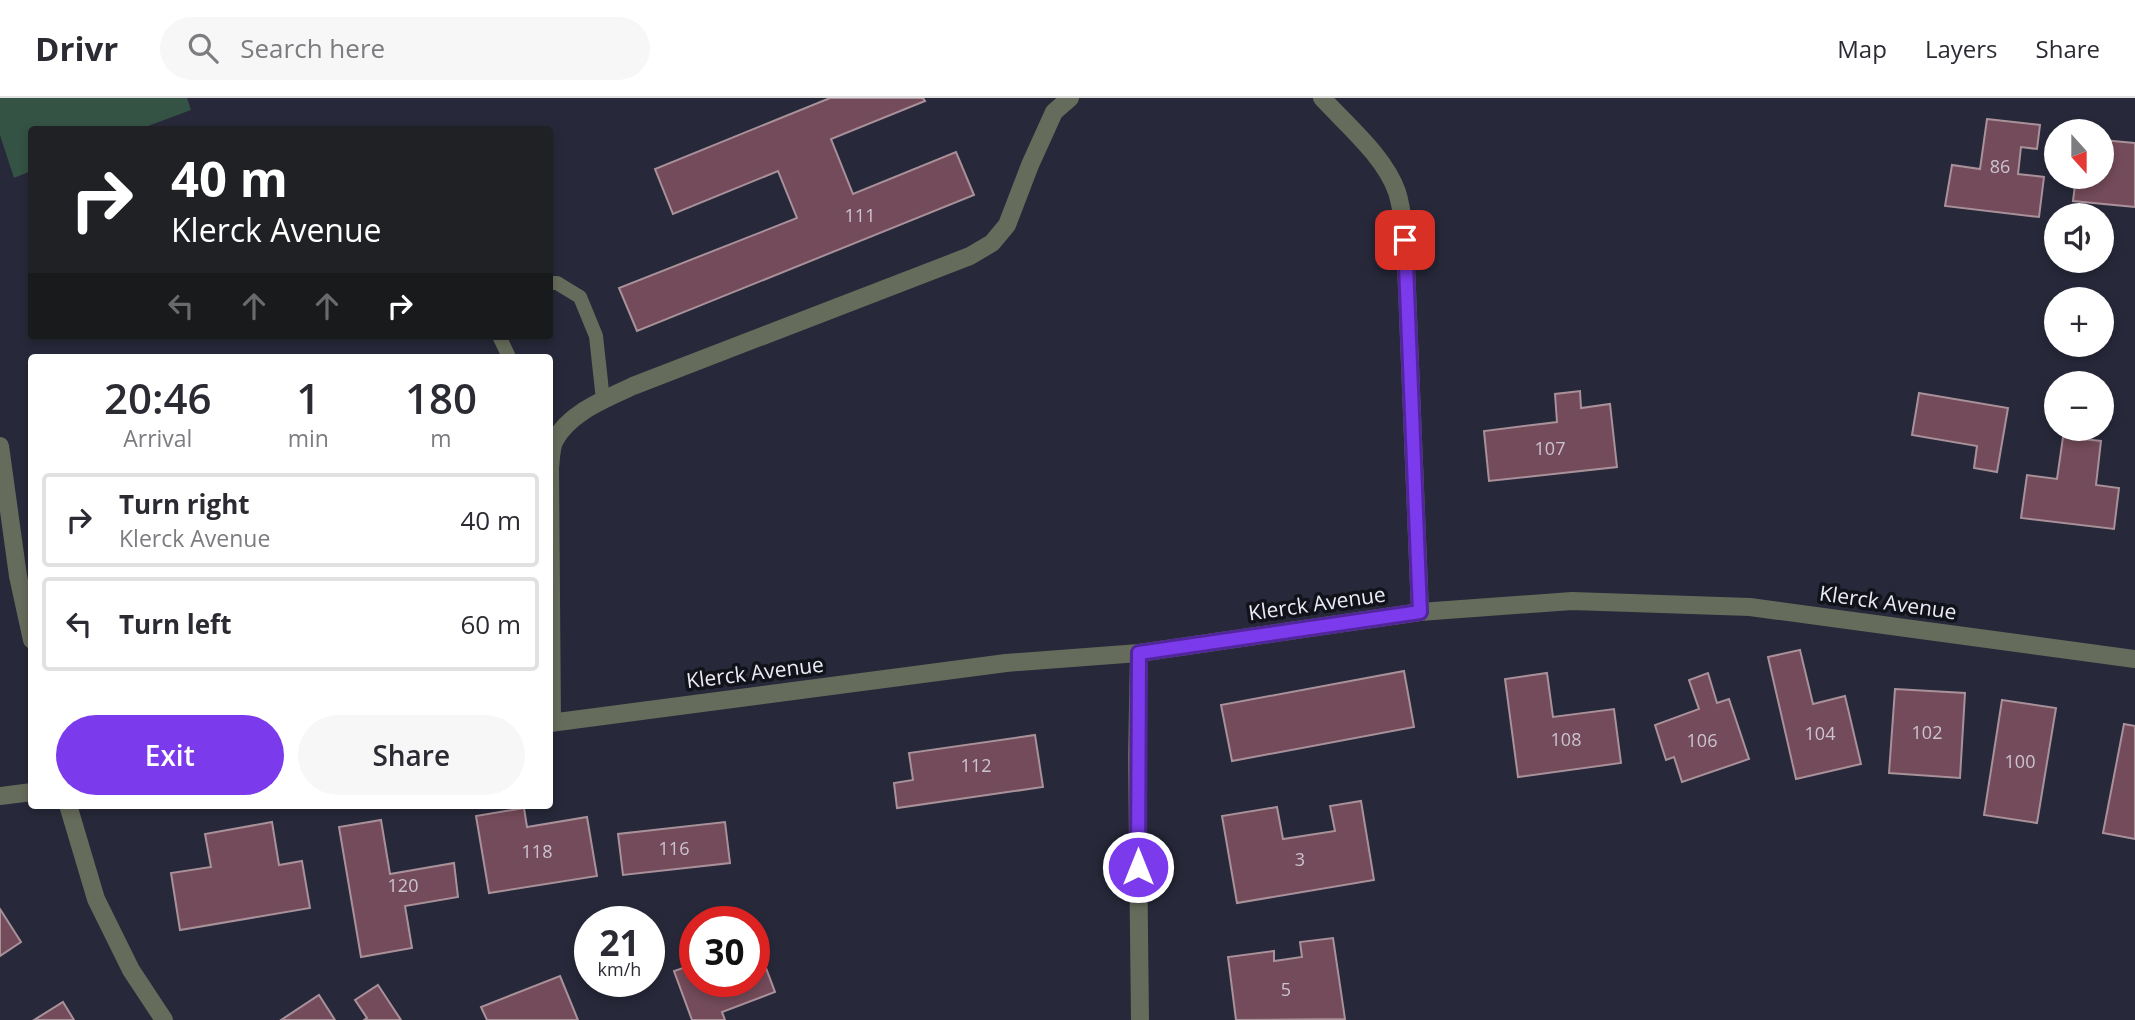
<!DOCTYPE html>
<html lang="en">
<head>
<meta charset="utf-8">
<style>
  body { margin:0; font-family:"Open Sans",sans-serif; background:#f7f7f7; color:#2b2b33; height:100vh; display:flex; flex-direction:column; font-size:26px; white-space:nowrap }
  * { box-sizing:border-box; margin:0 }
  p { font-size:23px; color:#7c7c81 }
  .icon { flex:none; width:38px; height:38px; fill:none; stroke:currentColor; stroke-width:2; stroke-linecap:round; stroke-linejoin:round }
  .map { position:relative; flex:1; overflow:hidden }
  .details { position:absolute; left:28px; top:256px; width:525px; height:455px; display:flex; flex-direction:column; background:#fff; border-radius:7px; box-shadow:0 4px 10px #0003 }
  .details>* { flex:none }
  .hud { position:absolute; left:28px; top:28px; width:525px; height:214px; border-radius:7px; box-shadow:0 4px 10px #0003; background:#202124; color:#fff; overflow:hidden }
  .needle { width:46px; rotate:159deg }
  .controls { position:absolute; left:2044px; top:21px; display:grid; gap:14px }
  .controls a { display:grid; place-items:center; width:70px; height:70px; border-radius:50%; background:#fff; box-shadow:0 4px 10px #0003; font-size:35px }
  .speed { position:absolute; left:574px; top:808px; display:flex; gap:14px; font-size:35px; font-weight:700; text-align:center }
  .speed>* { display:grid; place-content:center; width:91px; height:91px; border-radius:50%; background:#fff; box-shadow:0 4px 10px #0003; line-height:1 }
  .speed small { font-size:18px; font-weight:400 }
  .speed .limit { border:10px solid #d22; background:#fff; color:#111 }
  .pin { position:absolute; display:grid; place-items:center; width:60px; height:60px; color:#fff; margin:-30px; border-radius:14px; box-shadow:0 4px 10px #0006 }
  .me { position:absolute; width:77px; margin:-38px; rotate:0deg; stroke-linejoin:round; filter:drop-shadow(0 0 5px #0008) }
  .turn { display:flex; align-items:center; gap:24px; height:147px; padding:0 28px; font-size:32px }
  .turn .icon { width:91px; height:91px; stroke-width:2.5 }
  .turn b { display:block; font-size:49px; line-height:60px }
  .lanes { display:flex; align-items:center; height:66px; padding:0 28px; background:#0003; justify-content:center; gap:35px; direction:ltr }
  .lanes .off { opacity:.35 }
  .eta { display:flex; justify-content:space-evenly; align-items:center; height:119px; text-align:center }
  .eta b { font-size:42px; font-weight:600; line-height:49px }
  .action { display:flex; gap:14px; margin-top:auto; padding:14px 28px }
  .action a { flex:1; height:80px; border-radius:42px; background:#7c3aed; color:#fff; font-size:28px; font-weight:600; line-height:80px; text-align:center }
  .action a+a { background:#f7f7f7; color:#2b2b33 }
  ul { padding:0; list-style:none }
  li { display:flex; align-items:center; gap:21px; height:94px; margin:0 14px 10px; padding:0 14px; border:4px solid #e1e1e2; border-radius:7px }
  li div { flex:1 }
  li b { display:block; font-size:26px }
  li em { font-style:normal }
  header { display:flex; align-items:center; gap:42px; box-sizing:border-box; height:98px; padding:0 35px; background:#fff; border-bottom:2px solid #e1e1e2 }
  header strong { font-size:33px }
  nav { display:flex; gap:38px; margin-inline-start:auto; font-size:24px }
  .search { width:490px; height:63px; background:#f7f7f7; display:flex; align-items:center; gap:18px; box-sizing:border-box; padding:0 24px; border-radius:38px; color:#7c7c81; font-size:26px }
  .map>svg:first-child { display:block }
</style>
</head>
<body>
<header>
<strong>Drivr</strong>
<div class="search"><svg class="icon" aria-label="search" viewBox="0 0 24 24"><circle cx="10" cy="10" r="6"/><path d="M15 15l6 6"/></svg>Search here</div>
<nav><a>Map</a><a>Layers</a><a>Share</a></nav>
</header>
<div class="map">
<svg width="2135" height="922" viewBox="0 0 2135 922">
  <rect width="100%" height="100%" fill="#272839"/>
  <path fill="#345344" d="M0,0H187L191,12L140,31L32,32L31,73L14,80L0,37Z"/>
  <g fill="#744b5a" stroke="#a9919a" stroke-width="2">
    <path d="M830,0H923L925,3L831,41L853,96L956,54L974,97L637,233L619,190L797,120L778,73L673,116L655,71Z"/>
    <path d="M1987,21L2040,27L2037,51L2021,49L2018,76L2044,79L2039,119L1945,108L1952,67L1980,71Z"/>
    <path d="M2102,42L2135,45V109L2073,103L2076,79H2102Z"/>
    <path d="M1580,293L1581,310L1610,306L1617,369L1489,383L1484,333L1557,324L1555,296Z"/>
    <path d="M1919,295L2008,310L1997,374L1974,370L1977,348L1912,337Z"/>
    <path d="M2063,339L2101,343L2096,387L2119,390L2114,431L2021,420L2027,377L2057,381Z"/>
    <path d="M1800,552L1813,606L1845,598L1861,666L1796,681L1768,559Z"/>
    <path d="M1404,573L1414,629L1232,663L1221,607Z"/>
    <path d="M1547,575L1553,619L1614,611L1621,665L1518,679L1505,581Z"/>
    <path d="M1708,575L1717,605L1729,601L1749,661L1682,684L1674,659L1666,662L1655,627L1699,611L1689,582Z"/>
    <path d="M1895,591L1965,595L1960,680L1889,675Z"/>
    <path d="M2002,602L2056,610L2037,725L1984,717Z"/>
    <path d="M2124,626L2135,628V741L2103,735Z"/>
    <path d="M1035,637L1043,689L897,710L894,685L913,682L909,655Z"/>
    <path d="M1361,703L1374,782L1237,805L1222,718L1277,709L1283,741L1335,733L1330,708Z"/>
    <path d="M524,710L527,729L587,719L597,778L489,795L476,718Z"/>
    <path d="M381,722L390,776L454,765L458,799L405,808L412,850L361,859L339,729Z"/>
    <path d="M272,724L279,767L302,763L310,810L180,832L171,775L211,769L205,736Z"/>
    <path d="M725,724L730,765L623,777L618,736Z"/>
    <path d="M0,811L21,844L0,858Z"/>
    <path d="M1333,840L1345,921L1236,922L1228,859L1274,853V863L1302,859L1300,844Z"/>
    <path d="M760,854L775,894L722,914L725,922H692L674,873L695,866V884H754V856Z"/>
    <path d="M560,878L578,922H487L481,909Z"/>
    <path d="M378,887L401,922H364L367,920L355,902Z"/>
    <path d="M319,897L335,922H281Z"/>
    <path d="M63,904L74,922H34Z"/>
  </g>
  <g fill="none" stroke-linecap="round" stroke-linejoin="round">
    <g stroke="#666c5b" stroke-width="14">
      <path d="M550,185H557L580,199L596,238L603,302"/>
      <path d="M499,238L509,259"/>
    </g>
    <g stroke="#666c5b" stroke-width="18">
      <path d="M1322,0C1347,27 1385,59 1397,94C1402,109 1403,126 1405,142L1420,514"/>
      <path d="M0,348L18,478L32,542"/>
      <path d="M1139,555L1137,659L1140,922"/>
      <path d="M550,625L1006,565L1139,555L1420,514L1572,503L1750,509L2135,561"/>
      <path d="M552,625L550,370C551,361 551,349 555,342C570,314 606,301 633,288L970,158L992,145L1007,127L1030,67L1054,14L1070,0"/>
      <path d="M0,698L32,694"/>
      <path d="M68,707L96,801L131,872L164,922"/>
    </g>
  </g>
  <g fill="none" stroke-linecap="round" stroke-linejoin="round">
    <defs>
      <path id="route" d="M1138,769L1139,555L1420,514L1405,142"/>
    </defs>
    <use href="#route" stroke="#51269a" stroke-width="18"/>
    <use href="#route" stroke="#7c3aed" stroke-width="12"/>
  </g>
  <g text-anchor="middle" stroke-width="7" stroke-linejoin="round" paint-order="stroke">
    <g font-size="18" fill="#ccc3d0">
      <text x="2000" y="75">86</text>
      <text x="860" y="124">111</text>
      <text x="1550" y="357">107</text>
      <text x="1927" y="641">102</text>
      <text x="1820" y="642">104</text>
      <text x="1566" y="648">108</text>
      <text x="1702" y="649">106</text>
      <text x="2020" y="670">100</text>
      <text x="976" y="674">112</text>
      <text x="674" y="757">116</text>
      <text x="537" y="760">118</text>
      <text x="1300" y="768">3</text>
      <text x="403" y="794">120</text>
      <text x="1286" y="898">5</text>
    </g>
    <g font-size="21" fill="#eaebf7" stroke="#11121a">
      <text transform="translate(1888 505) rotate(8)" y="7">Klerck Avenue</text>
      <text transform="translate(1317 506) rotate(-8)" y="7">Klerck Avenue</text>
      <text transform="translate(755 575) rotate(-7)" y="7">Klerck Avenue</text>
    </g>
  </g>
</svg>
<div class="controls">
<a><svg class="needle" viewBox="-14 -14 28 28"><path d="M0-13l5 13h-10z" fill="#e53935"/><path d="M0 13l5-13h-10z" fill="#7c7c81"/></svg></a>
<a><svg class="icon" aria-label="sound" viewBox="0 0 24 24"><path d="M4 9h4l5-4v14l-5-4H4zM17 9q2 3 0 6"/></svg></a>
<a>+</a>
<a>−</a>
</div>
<div class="speed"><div>21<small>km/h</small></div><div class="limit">30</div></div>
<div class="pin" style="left:1405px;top:142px;background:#d93025"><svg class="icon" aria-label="arrive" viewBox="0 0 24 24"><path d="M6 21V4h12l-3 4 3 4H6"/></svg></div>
<svg class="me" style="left:1138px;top:769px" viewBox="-20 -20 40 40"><circle r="17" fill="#7c3aed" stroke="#fff" stroke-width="3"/><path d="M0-11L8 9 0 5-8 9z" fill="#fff"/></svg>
<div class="hud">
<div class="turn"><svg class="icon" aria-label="right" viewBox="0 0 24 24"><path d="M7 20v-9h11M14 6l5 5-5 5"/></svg><div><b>40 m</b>Klerck Avenue</div></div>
<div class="lanes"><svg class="icon off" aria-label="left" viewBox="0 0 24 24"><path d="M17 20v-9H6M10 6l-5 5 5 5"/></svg><svg class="icon off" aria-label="ahead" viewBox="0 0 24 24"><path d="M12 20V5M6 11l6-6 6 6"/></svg><svg class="icon off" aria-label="ahead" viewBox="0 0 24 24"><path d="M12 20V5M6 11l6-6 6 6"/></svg><svg class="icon" aria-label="right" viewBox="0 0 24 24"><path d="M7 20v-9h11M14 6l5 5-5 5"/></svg></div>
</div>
<section class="details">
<div class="eta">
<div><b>20:46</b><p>Arrival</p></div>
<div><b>1</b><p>min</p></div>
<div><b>180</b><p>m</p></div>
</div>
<ul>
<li><svg class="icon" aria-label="right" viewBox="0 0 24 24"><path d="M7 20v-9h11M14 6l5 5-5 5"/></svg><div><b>Turn right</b><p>Klerck Avenue</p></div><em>40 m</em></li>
<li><svg class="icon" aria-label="left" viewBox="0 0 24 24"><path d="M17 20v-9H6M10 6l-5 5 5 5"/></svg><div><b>Turn left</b></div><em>60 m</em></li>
</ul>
<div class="action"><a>Exit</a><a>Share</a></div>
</section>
</div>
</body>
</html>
